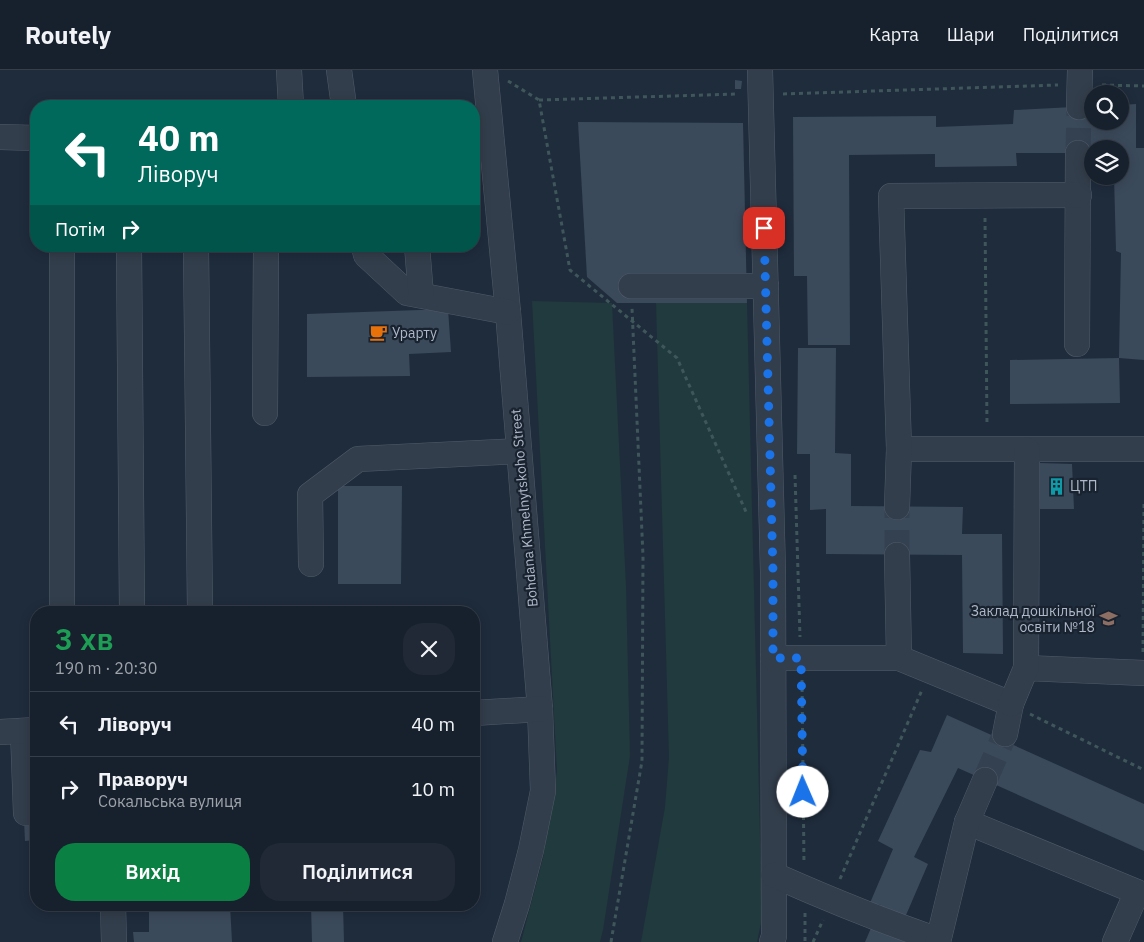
<!DOCTYPE html>
<html lang="uk">
<head>
<meta charset="utf-8">
<style>
  body { margin:0; font-family:"IBM Plex Sans",sans-serif; background:#202935; color:#f1f3f6; height:100vh; display:flex; flex-direction:column; font-size:19px; white-space:nowrap }
  * { box-sizing:border-box; margin:0 }
  p { font-size:16px; color:#9ea3aa }
  .icon { flex:none; width:28px; height:28px; fill:none; stroke:currentColor; stroke-width:2; stroke-linecap:round; stroke-linejoin:round }
  .map { position:relative; flex:1; overflow:hidden }
  .drawer { position:absolute; left:30px; top:536px; width:450px; height:305px; display:flex; flex-direction:column; background:#17212d; border-radius:20px; box-shadow:0 2px 12px #0003,0 0 0 1px #363e49 }
  .drawer>* { flex:none }
  .top-card { position:absolute; left:30px; top:30px; width:450px; height:152px; border-radius:20px; box-shadow:0 2px 12px #0003,0 0 0 1px #363e49; background:#00695c; color:#fff; overflow:hidden }
  .tools { position:absolute; left:1084px; top:15px; display:grid; gap:10px }
  .tools a { display:grid; place-items:center; width:45px; height:45px; border-radius:50%; background:#17212d; box-shadow:0 2px 12px #0003,0 0 0 1px #363e49; font-size:25px }
  .pin { position:absolute; display:grid; place-items:center; width:42px; height:42px; color:#fff; margin:-21px; border-radius:10px; box-shadow:0 2px 8px #0006 }
  .me { position:absolute; width:55px; margin:-28px; rotate:359deg; stroke-linejoin:round; filter:drop-shadow(0 0 4px #0008) }
  .turn { display:flex; align-items:center; gap:18px; height:105px; padding:0 25px; font-size:22px }
  .turn .icon { width:65px; height:65px; stroke-width:2.5 }
  .turn b { display:block; font-size:35px; line-height:42px }
  .then { display:flex; align-items:center; height:48px; padding:0 25px; background:#0003; gap:10px; font-size:19px }
  .round { display:grid; place-items:center; flex:none; width:52px; height:52px; border-radius:20px; background:#202935 }
  .overview { display:flex; align-items:center; justify-content:space-between; height:85px; padding:0 25px }
  h1 { font-size:30px; font-weight:600; line-height:38px; color:#1e9e55 }
  .button { display:flex; gap:10px; margin-top:auto; padding:10px 25px }
  .button a { flex:1; height:58px; border-radius:20px; background:#0b8043; color:#fff; font-size:20px; font-weight:600; line-height:58px; text-align:center }
  .button a+a { background:#202935; color:#f1f3f6 }
  ul { padding:0; list-style:none }
  li { display:flex; align-items:center; gap:15px; height:65px; padding:0 25px; border-top:1px solid #363e49 }
  li div { flex:1 }
  li b { display:block; font-size:19px }
  li em { font-style:normal }
  header { display:flex; align-items:center; gap:30px; box-sizing:border-box; height:70px; padding:0 25px; background:#17212d; border-bottom:1px solid #363e49 }
  header strong { font-size:24px }
  nav { display:flex; gap:28px; margin-inline-start:auto; font-size:18px }
  .map>svg:first-child { display:block }
</style>
</head>
<body>
<header>
<strong>Routely</strong>
<nav><a>Карта</a><a>Шари</a><a>Поділитися</a></nav>
</header>
<div class="map">
<svg width="1144" height="872" viewBox="0 0 1144 872">
  <rect width="100%" height="100%" fill="#1f2c3c"/>
  <g fill="#213a3d">
    <path d="M532,231L612,233L626,516L630,686L603,860L600,872H521L543,788L557,701Z"/>
    <path d="M656,233H747L762,848L757,872H641L665,737L669,687Z"/>
  </g>
  <g fill="#3b4a5b">
    <path d="M735,10L742,11L741,19H735Z"/>
    <path d="M1136,34V78H1144V290L1119,288L1120,333L1010,334V290L1119,288L1121,183L1116,181L1114,106H1120V79H1092V83H1016L1017,96L935,97V84L849,85L850,275H808L807,206H794L793,47L936,46V57L1013,54L1014,40L1092,36V51H1120V35Z"/>
    <path d="M578,52L743,53L747,233H617L587,207Z"/>
    <path d="M448,239L451,282L409,284L410,306L307,307V244Z"/>
    <path d="M798,278H836L835,383L851,384V436L963,437L962,464H1002L1003,584L963,583L962,485L826,484V439L810,440V384H797Z"/>
    <path d="M1039,393L1072,394L1074,439H1040Z"/>
    <path d="M338,416H402L401,514H338Z"/>
    <path d="M947,645L1144,734V781L958,698L914,787L928,794L897,866L911,872H865L881,835L870,833L893,779L878,771L920,680L931,682Z"/>
    <path d="M36,749V770L25,771L24,750Z"/>
    <path d="M149,835H230L232,872H134L133,862H149Z"/>
    <path d="M311,835H343L344,872H312Z"/>
  </g>
  <g fill="none" stroke-linecap="round" stroke-linejoin="round">
    <g stroke="#344151" stroke-width="25" stroke-dasharray="25 12" stroke-linecap="butt">
      <path d="M1078,83L1079,37"/>
      <path d="M897,485V437"/>
      <path d="M985,710L1005,664"/>
    </g>
    <defs>
      <g id="minor">
        <path d="M289,0L291,36"/>
        <path d="M339,0L344,36"/>
        <path d="M485,0L508,242L540,639L543,721L531,780L517,834L505,872"/>
        <path d="M760,0L773,502L774,866L772,872"/>
        <path d="M1079,37L1080,0"/>
        <path d="M0,67L36,68"/>
        <path d="M129,176L132,542"/>
        <path d="M196,176L200,542"/>
        <path d="M364,176L366,185L407,223L508,242"/>
        <path d="M417,176L421,225"/>
        <path d="M631,216H766"/>
        <path d="M1077,274L1078,83"/>
        <path d="M265,343L266,176"/>
        <path d="M899,379H1144"/>
        <path d="M897,437L899,379L891,126L1079,125"/>
        <path d="M897,485L899,588"/>
        <path d="M311,494L310,425L358,389L519,381"/>
        <path d="M62,542V176"/>
        <path d="M773,588H899L1011,634L1005,664"/>
        <path d="M1026,598L1144,603"/>
        <path d="M1011,634L1026,598L1027,380"/>
        <path d="M474,643L540,639"/>
        <path d="M23,661L26,743"/>
        <path d="M0,662L36,660"/>
        <path d="M967,752L1137,822L1115,872"/>
        <path d="M774,805C828,829 882,851 938,870"/>
        <path d="M113,835L114,872"/>
        <path d="M938,872L967,752L985,710"/>
      </g>
    </defs>
    <use href="#minor" stroke="#515b69" stroke-width="26"/>
    <g stroke="#3f575a" stroke-width="3" stroke-dasharray="4 4" stroke-linecap="butt">
      <path d="M508,11L539,30L570,200L677,288L747,444"/>
      <path d="M1102,15L1144,16"/>
      <path d="M783,24L1058,15"/>
      <path d="M539,30L738,24"/>
      <path d="M985,148L987,356"/>
      <path d="M795,405L800,567"/>
      <path d="M1143,582L1144,431"/>
      <path d="M802,610L804,794"/>
      <path d="M1030,644L1144,700"/>
      <path d="M840,809L922,620"/>
      <path d="M805,843V872"/>
      <path d="M611,872L642,691L643,486L632,238"/>
      <path d="M813,872L823,850"/>
    </g>
    <use href="#minor" stroke="#333e4c" stroke-width="25"/>
  </g>
  <g fill="none" stroke-linecap="round" stroke-linejoin="round">
    <path stroke="#1a73e8" stroke-width="9" stroke-dasharray="0 16.2" d="M764,158L773,502V588H801L803,722"/>
  </g>
  <defs>
    <symbol id="cafe-bare" viewBox="-9 -9 18 18"><path d="M-5.5-4.5H6V0H3Q3 3.5 0 3.5H-2.5Q-5.5 3.5-5.5 0ZM3-3.2v2h1.7v-2ZM-6 4.5H4V6H-6Z" fill="#e8710a" stroke="#192330" stroke-width="2.5" paint-order="stroke"/></symbol>
    <symbol id="building-bare" viewBox="-9 -9 18 18"><path d="M-4-6H4V6H1V3H-1V6H-4ZM-2.5-4.3h1.7v1.8h-1.7ZM.8-4.3h1.7v1.8H.8ZM-2.5-1h1.7V.8h-1.7ZM.8-1h1.7V.8H.8Z" fill="#0f9aa8" stroke="#192330" stroke-width="2.5" paint-order="stroke"/></symbol>
    <symbol id="school-bare" viewBox="-9 -9 18 18"><path d="M0-5L7-2L0 1L-7-2ZM-4 1L0 2.5L4 1V4Q0 6-4 4Z" fill="#8d6e63" stroke="#192330" stroke-width="2.5" paint-order="stroke"/></symbol>
  </defs>
  <g fill-rule="evenodd">
    <use href="#cafe-bare" x="366" y="250" width="25" height="25"/>
    <use href="#building-bare" x="1044" y="404" width="25" height="25"/>
    <use href="#school-bare" x="1096" y="536" width="25" height="25"/>
  </g>
  <g text-anchor="middle" stroke-width="4.5" stroke-linejoin="round" paint-order="stroke">
    <g font-size="14" fill="#aeb8c8" stroke="#192330" text-anchor="start">
      <text x="392" y="268">Урарту</text>
      <text x="1070" y="421">ЦТП</text>
      <text x="1095" y="546" text-anchor="end">Заклад дошкільної<tspan x="1095" dy="16">освіти №18</tspan></text>
    </g>
    <g font-size="14" fill="#aeb8c8" stroke="#192330">
      <text transform="translate(524 438) rotate(-95)" y="5">Bohdana Khmelnytskoho Street</text>
    </g>
  </g>
</svg>
<div class="tools">
<a><svg class="icon" aria-label="search" viewBox="0 0 24 24"><circle cx="10" cy="10" r="6"/><path d="M15 15l6 6"/></svg></a>
<a><svg class="icon" aria-label="layers" viewBox="0 0 24 24"><path d="M12 4l9 5-9 5-9-5zM3 14l9 5 9-5"/></svg></a>
</div>
<div class="pin" style="left:764px;top:158px;background:#d93025"><svg class="icon" aria-label="arrive" viewBox="0 0 24 24"><path d="M6 21V4h12l-3 4 3 4H6"/></svg></div>
<svg class="me" style="left:803px;top:722px" viewBox="-20 -20 40 40"><circle r="19" fill="#fff"/><path d="M0-13L10 11 0 6-10 11z" fill="#1a73e8"/></svg>
<div class="top-card">
<div class="turn"><svg class="icon" aria-label="left" viewBox="0 0 24 24"><path d="M17 20v-9H6M10 6l-5 5 5 5"/></svg><div><b>40 m</b>Ліворуч</div></div>
<div class="then">Потім<svg class="icon" aria-label="right" viewBox="0 0 24 24"><path d="M7 20v-9h11M14 6l5 5-5 5"/></svg></div>
</div>
<section class="drawer">
<div class="overview"><div><h1>3 хв</h1><p>190 m · 20:30</p></div><a class="round"><svg class="icon" aria-label="close" viewBox="0 0 24 24"><path d="M6 6l12 12M18 6L6 18"/></svg></a></div>
<ul>
<li><svg class="icon" aria-label="left" viewBox="0 0 24 24"><path d="M17 20v-9H6M10 6l-5 5 5 5"/></svg><div><b>Ліворуч</b></div><em>40 m</em></li>
<li><svg class="icon" aria-label="right" viewBox="0 0 24 24"><path d="M7 20v-9h11M14 6l5 5-5 5"/></svg><div><b>Праворуч</b><p>Сокальська вулиця</p></div><em>10 m</em></li>
</ul>
<div class="button"><a>Вихід</a><a>Поділитися</a></div>
</section>
</div>
</body>
</html>
